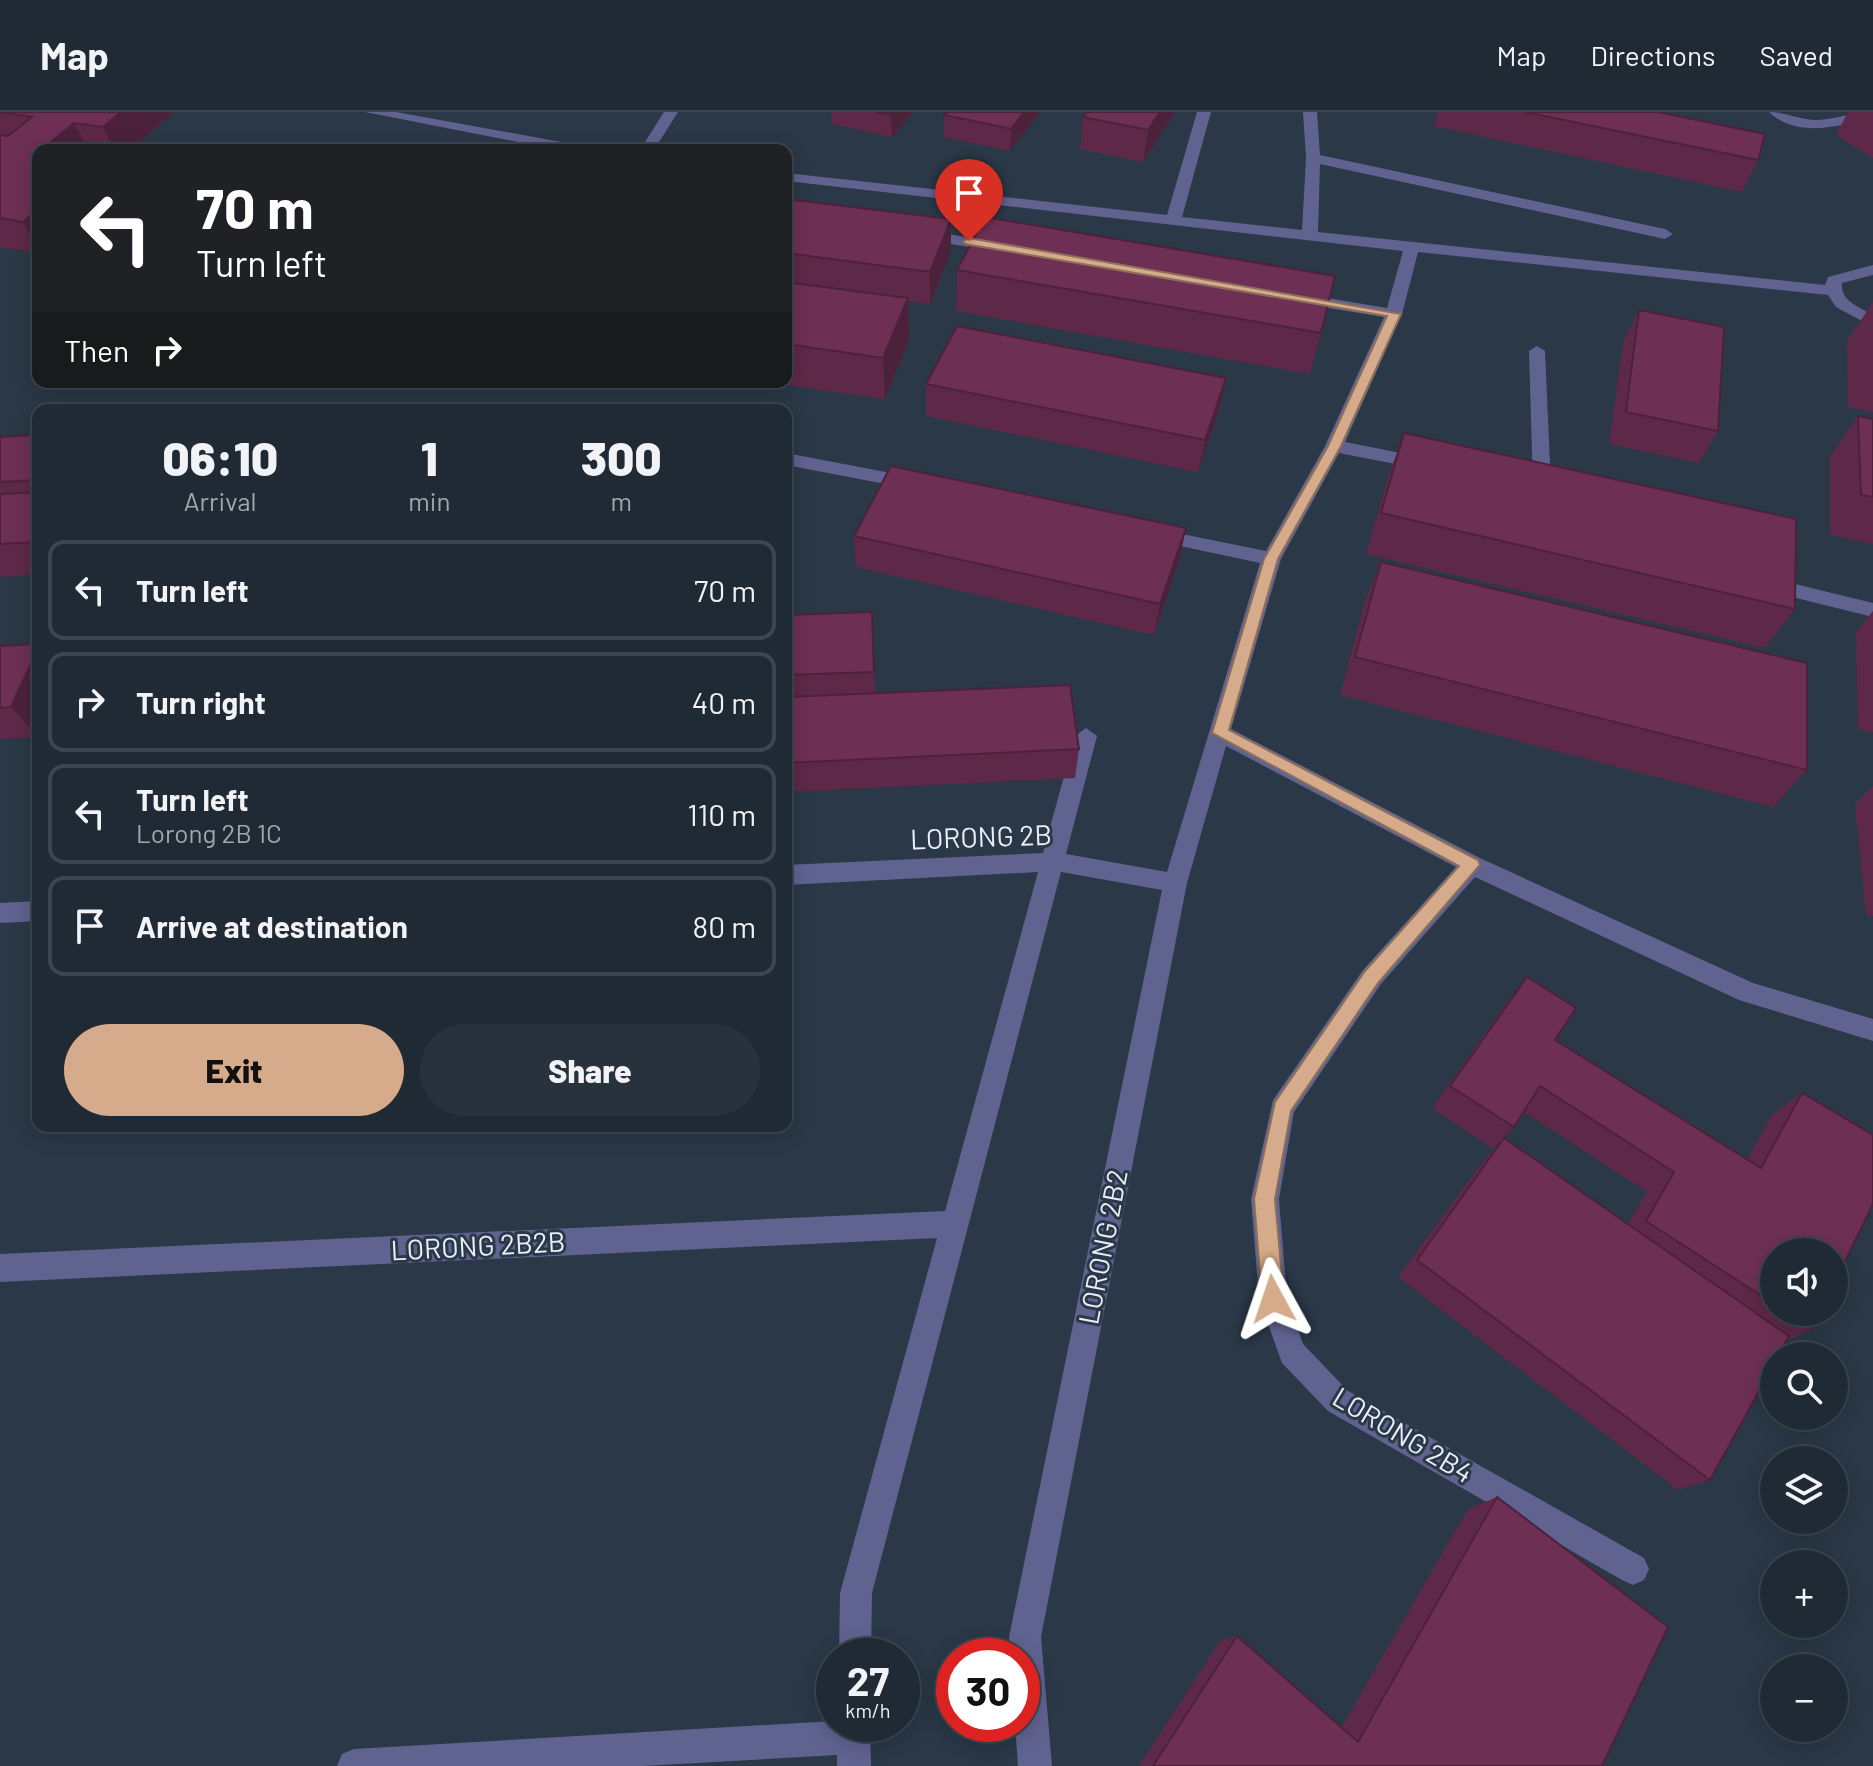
<!DOCTYPE html>
<html lang="en">
<head>
<meta charset="utf-8">
<style>
  body { margin:0; font-family:Barlow,sans-serif; background:#28323d; color:#f1f3f6; height:100vh; display:flex; flex-direction:column; font-size:30px; white-space:nowrap }
  * { box-sizing:border-box; margin:0 }
  p { font-size:26px; color:#a2a7ad }
  .icon { flex:none; width:44px; height:44px; fill:none; stroke:currentColor; stroke-width:2; stroke-linecap:round; stroke-linejoin:round }
  .map { position:relative; flex:1; overflow:hidden }
  .details { position:absolute; left:32px; top:292px; width:760px; height:728px; display:flex; flex-direction:column; background:#202a35; border-radius:16px; box-shadow:0 4px 20px #0003,0 0 0 2px #3d4650 }
  .details>* { flex:none }
  .banner { position:absolute; left:32px; top:32px; width:760px; height:244px; border-radius:16px; box-shadow:0 4px 20px #0003,0 0 0 2px #3d4650; background:#202124; color:#fff; overflow:hidden }
  .controls { position:absolute; left:1760px; top:1126px; display:grid; gap:16px }
  .controls a { display:grid; place-items:center; width:88px; height:88px; border-radius:50%; background:#202a35; box-shadow:0 4px 20px #0003,0 0 0 2px #3d4650; font-size:40px }
  .speed { position:absolute; left:816px; top:1526px; display:flex; gap:16px; font-size:40px; font-weight:700; text-align:center }
  .speed>* { display:grid; place-content:center; width:104px; height:104px; border-radius:50%; background:#202a35; box-shadow:0 4px 20px #0003,0 0 0 2px #3d4650; line-height:1 }
  .speed small { font-size:20px; font-weight:400 }
  .speed .limit { border:12px solid #d22; background:#fff; color:#111 }
  .pin { position:absolute; display:grid; place-items:center; width:68px; height:68px; color:#fff; margin:-82px -34px; border-radius:50% 50% 50% 0; rotate:-45deg; box-shadow:0 0 8px #0007 }
  .pin .icon { rotate:45deg }
  .me { position:absolute; width:88px; margin:-44px; rotate:355deg; stroke-linejoin:round; filter:drop-shadow(0 0 6px #0008) }
  .turn { display:flex; align-items:center; gap:28px; height:168px; padding:0 32px; font-size:36px }
  .turn .icon { width:104px; height:104px; stroke-width:2.5 }
  .turn b { display:block; font-size:56px; line-height:68px }
  .then { display:flex; align-items:center; height:76px; padding:0 32px; background:#0003; gap:16px; font-size:30px }
  .eta { display:flex; justify-content:space-evenly; align-items:center; height:136px; text-align:center }
  .eta b { font-size:48px; font-weight:800; line-height:56px }
  .action { display:flex; gap:16px; margin-top:auto; padding:16px 32px }
  .action a { flex:1; height:92px; border-radius:48px; background:#d6ab8b; color:#111; font-size:32px; font-weight:800; line-height:92px; text-align:center }
  .action a+a { background:#28323d; color:#f1f3f6 }
  ul { padding:0; list-style:none }
  li { display:flex; align-items:center; gap:24px; height:100px; margin:0 16px 12px; padding:0 16px; border:4px solid #3d4650; border-radius:16px }
  li div { flex:1 }
  li b { display:block; font-size:30px }
  li em { font-style:normal }
  header { display:flex; align-items:center; gap:48px; box-sizing:border-box; height:112px; padding:0 40px; background:#202a35; border-bottom:2px solid #3d4650 }
  header strong { font-size:38px }
  nav { display:flex; gap:44px; margin-inline-start:auto; font-size:28px }
  .map>svg:first-child { display:block }
</style>
</head>
<body>
<header>
<strong>Map</strong>
<nav><a>Map</a><a>Directions</a><a>Saved</a></nav>
</header>
<div class="map">
<svg width="1873" height="1654" viewBox="0 0 1873 1654">
  <rect width="100%" height="100%" fill="#2a3847"/>
  <g fill="none" stroke-linecap="round" stroke-linejoin="round">
    <g fill="#606390" fill-rule="evenodd">
      <path d="M365,0H396L583,34L590,38H559Z"/>
      <path d="M664,0H678L654,38H640Z"/>
      <path d="M1197,0H1211L1182,105L1302,118L1306,46L1303,0H1317L1320,43L1665,117L1673,122L1665,127L1320,52L1318,120L1825,173L1828,165L1873,153V163L1842,171C1840,189 1859,195 1873,203V215L1836,195L1828,183L1418,140L1402,202L1345,330L1426,346L1435,352L1426,358L1339,341L1281,447L1231,617L1480,746L1753,871L1873,907V929L1739,888L1475,765L1381,872L1294,1000L1279,1087L1287,1187L1303,1232L1348,1279L1644,1446L1649,1457L1644,1468L1633,1473L1622,1468L1328,1299L1282,1251L1259,1187L1251,1087L1273,988L1363,858L1456,755L1226,634L1187,771L1041,1525L1052,1654H1018L1015,1612H1022V1544H1010L1009,1525L1162,778L1061,760L872,1481L871,1544H839L840,1481L937,1126L0,1170V1142L945,1099L1038,760L786,773V753L1043,741L1075,624L1086,616L1097,624L1066,742L1167,760L1260,451L1152,428L1142,422L1152,416L1266,439L1325,334L1384,205L1298,191L1290,186L1298,181L1387,196L1403,139L786,69V61L1167,103Z"/>
      <path d="M1769,0C1785,0 1798,7 1814,8C1834,8 1853,0 1873,0V5C1840,14 1797,27 1769,0Z"/>
      <path d="M919,118L1002,130L1010,135L1002,140L913,126V120Z"/>
      <path d="M1537,234L1545,239L1551,375L1542,381L1533,375L1529,239Z"/>
      <path d="M786,341L917,366L926,372L917,378L786,353Z"/>
      <path d="M1791,471L1873,491V505L1784,483L1781,478Z"/>
      <path d="M38,789V809L0,811V791Z"/>
      <path d="M834,1609L870,1612L871,1654H837V1643L643,1654H337L342,1642L354,1637Z"/>
    </g>
  </g>
  <g fill="#5e2948">
    <path d="M0,0H173L130,38H38V141L0,135Z"/>
    <path d="M831,0H913L892,25L832,12Z"/>
    <path d="M1040,0L1010,39L944,25V3Z"/>
    <path d="M1175,0L1143,50L1080,37L1083,5Z"/>
    <path d="M1438,0H1658L1758,48L1742,80L1434,14Z"/>
    <path d="M1848,0H1873V46L1836,23Z"/>
    <path d="M786,87L951,107V139L930,192L908,189L909,227L885,287L766,270H786Z"/>
    <path d="M957,158L1321,221L1310,262L956,199Z"/>
    <path d="M1873,190V300L1848,295L1847,229Z"/>
    <path d="M1639,198L1718,319L1699,351L1609,332L1623,230Z"/>
    <path d="M1226,266L1219,298L1198,360L926,304V272Z"/>
    <path d="M1858,304L1873,307V432L1830,423V345Z"/>
    <path d="M1404,321L1795,497L1765,536L1366,442L1389,362Z"/>
    <path d="M38,323V462L0,465V325Z"/>
    <path d="M1186,416L1179,448L1154,523L856,455L854,424Z"/>
    <path d="M1381,450L1807,658L1773,695L1340,583L1365,489Z"/>
    <path d="M1873,499V621L1858,617L1856,520Z"/>
    <path d="M872,500L875,582L1079,637L1075,666L786,680V503Z"/>
    <path d="M38,532V625L0,627V534Z"/>
    <path d="M1873,674V804L1866,802L1855,692Z"/>
    <path d="M1527,865L1555,928L1747,1047L1772,1003L1802,981L1774,1140V1200H1820L1812,1217L1787,1229L1710,1368L1678,1378L1398,1165L1484,1048L1504,1026L1628,1112L1647,1080L1524,1000L1514,1015L1493,1037L1432,996L1507,890Z"/>
    <path d="M1497,1385L1602,1654H1139L1220,1529L1237,1524L1341,1616L1468,1397Z"/>
  </g>
  <g fill="#4c223b">
    <path d="M121,0H173L130,38H114L103,15Z"/>
    <path d="M894,0H913L892,25L891,3Z"/>
    <path d="M1024,0H1040L1010,39L1011,17Z"/>
    <path d="M1160,0H1175L1143,50L1148,18Z"/>
    <path d="M74,11L89,38H41Z"/>
    <path d="M38,96V135L23,110Z"/>
    <path d="M951,107V139L930,192V160Z"/>
    <path d="M908,186L909,227L885,287L883,246Z"/>
    <path d="M1226,266L1219,298L1198,360L1205,328Z"/>
    <path d="M1186,416L1179,448L1154,523L1160,492Z"/>
    <path d="M38,536V625L11,595Z"/>
  </g>
  <g fill="#6d3054" stroke="#4c223b" stroke-width="2">
    <path d="M0,0H121L103,15L74,11L41,38H38V41L35,43H38V96L23,110L0,106V23L8,24L32,5Z"/>
    <path d="M875,0H894L891,3Z"/>
    <path d="M947,0H1024L1011,17L944,3Z"/>
    <path d="M1087,0H1160L1148,18L1083,5Z"/>
    <path d="M1525,0H1658L1765,22L1758,48Z"/>
    <path d="M786,87L951,107L930,160L786,141Z"/>
    <path d="M985,105L1335,164L1321,221L957,158Z"/>
    <path d="M786,170L908,186L883,246L786,232Z"/>
    <path d="M1639,198L1724,215L1718,319L1626,300Z"/>
    <path d="M957,214L1226,266L1205,328L926,272Z"/>
    <path d="M1858,304L1873,307V385L1861,383Z"/>
    <path d="M1404,321L1796,407L1795,497L1381,401Z"/>
    <path d="M38,323V368L0,370V325Z"/>
    <path d="M891,354L1186,416L1160,492L854,424Z"/>
    <path d="M38,380V430L0,432V382Z"/>
    <path d="M1381,450L1807,551V658L1355,545Z"/>
    <path d="M872,500L874,560L786,563V503Z"/>
    <path d="M38,532V536L11,595L0,596V534Z"/>
    <path d="M1070,573L1079,637L786,651V585Z"/>
    <path d="M1527,865L1576,896L1555,928L1761,1056L1802,981L1873,1023V1092L1834,1172V1140H1774V1192L1646,1109L1674,1060L1540,974L1514,1015L1450,974Z"/>
    <path d="M1504,1026L1789,1224L1778,1244H1774V1252L1710,1368L1417,1148Z"/>
    <path d="M1786,1200H1820L1812,1217Z"/>
    <path d="M1497,1385L1668,1515L1602,1654H1153L1237,1524L1358,1630Z"/>
  </g>
  <path fill="#d6ab8b" stroke="#8b6f5a" stroke-width="2" d="M969,126L1401,202L1341,334L1278,447L1229,618L1478,748L1480,753L1378,871L1291,999L1275,1087L1284,1187L1281,1194L1273,1197L1265,1194L1262,1187L1254,1087L1275,990L1365,859L1459,754L1212,621L1264,447L1328,334L1387,204L965,132L963,129Z"/>
  <g text-anchor="middle" stroke-width="6" stroke-linejoin="round" paint-order="stroke">
    <g font-size="28" fill="#e7f0fa" stroke="#2a3847">
      <text transform="translate(981 725) rotate(-2)" y="10">LORONG 2B</text>
      <text transform="translate(478 1134) rotate(-3)" y="10">LORONG 2B2B</text>
      <text transform="translate(1103 1135) rotate(-79)" y="10">LORONG 2B2</text>
      <text transform="translate(1403 1323) rotate(31)" y="10">LORONG 2B4</text>
    </g>
  </g>
</svg>
<div class="controls">
<a><svg class="icon" aria-label="sound" viewBox="0 0 24 24"><path d="M4 9h4l5-4v14l-5-4H4zM17 9q2 3 0 6"/></svg></a>
<a><svg class="icon" aria-label="search" viewBox="0 0 24 24"><circle cx="10" cy="10" r="6"/><path d="M15 15l6 6"/></svg></a>
<a><svg class="icon" aria-label="layers" viewBox="0 0 24 24"><path d="M12 4l9 5-9 5-9-5zM3 14l9 5 9-5"/></svg></a>
<a>+</a>
<a>−</a>
</div>
<div class="speed"><div>27<small>km/h</small></div><div class="limit">30</div></div>
<div class="pin" style="left:969px;top:129px;background:#d93025"><svg class="icon" aria-label="arrive" viewBox="0 0 24 24"><path d="M6 21V4h12l-3 4 3 4H6"/></svg></div>
<svg class="me" style="left:1273px;top:1187px" viewBox="-20 -20 40 40"><path d="M0-17L14 15 0 8-14 15z" fill="#d6ab8b" stroke="#fff" stroke-width="4"/></svg>
<div class="banner">
<div class="turn"><svg class="icon" aria-label="left" viewBox="0 0 24 24"><path d="M17 20v-9H6M10 6l-5 5 5 5"/></svg><div><b>70 m</b>Turn left</div></div>
<div class="then">Then<svg class="icon" aria-label="right" viewBox="0 0 24 24"><path d="M7 20v-9h11M14 6l5 5-5 5"/></svg></div>
</div>
<section class="details">
<div class="eta">
<div><b>06:10</b><p>Arrival</p></div>
<div><b>1</b><p>min</p></div>
<div><b>300</b><p>m</p></div>
</div>
<ul>
<li><svg class="icon" aria-label="left" viewBox="0 0 24 24"><path d="M17 20v-9H6M10 6l-5 5 5 5"/></svg><div><b>Turn left</b></div><em>70 m</em></li>
<li><svg class="icon" aria-label="right" viewBox="0 0 24 24"><path d="M7 20v-9h11M14 6l5 5-5 5"/></svg><div><b>Turn right</b></div><em>40 m</em></li>
<li><svg class="icon" aria-label="left" viewBox="0 0 24 24"><path d="M17 20v-9H6M10 6l-5 5 5 5"/></svg><div><b>Turn left</b><p>Lorong 2B 1C</p></div><em>110 m</em></li>
<li><svg class="icon" aria-label="arrive" viewBox="0 0 24 24"><path d="M6 21V4h12l-3 4 3 4H6"/></svg><div><b>Arrive at destination</b></div><em>80 m</em></li>
</ul>
<div class="action"><a>Exit</a><a>Share</a></div>
</section>
</div>
</body>
</html>
